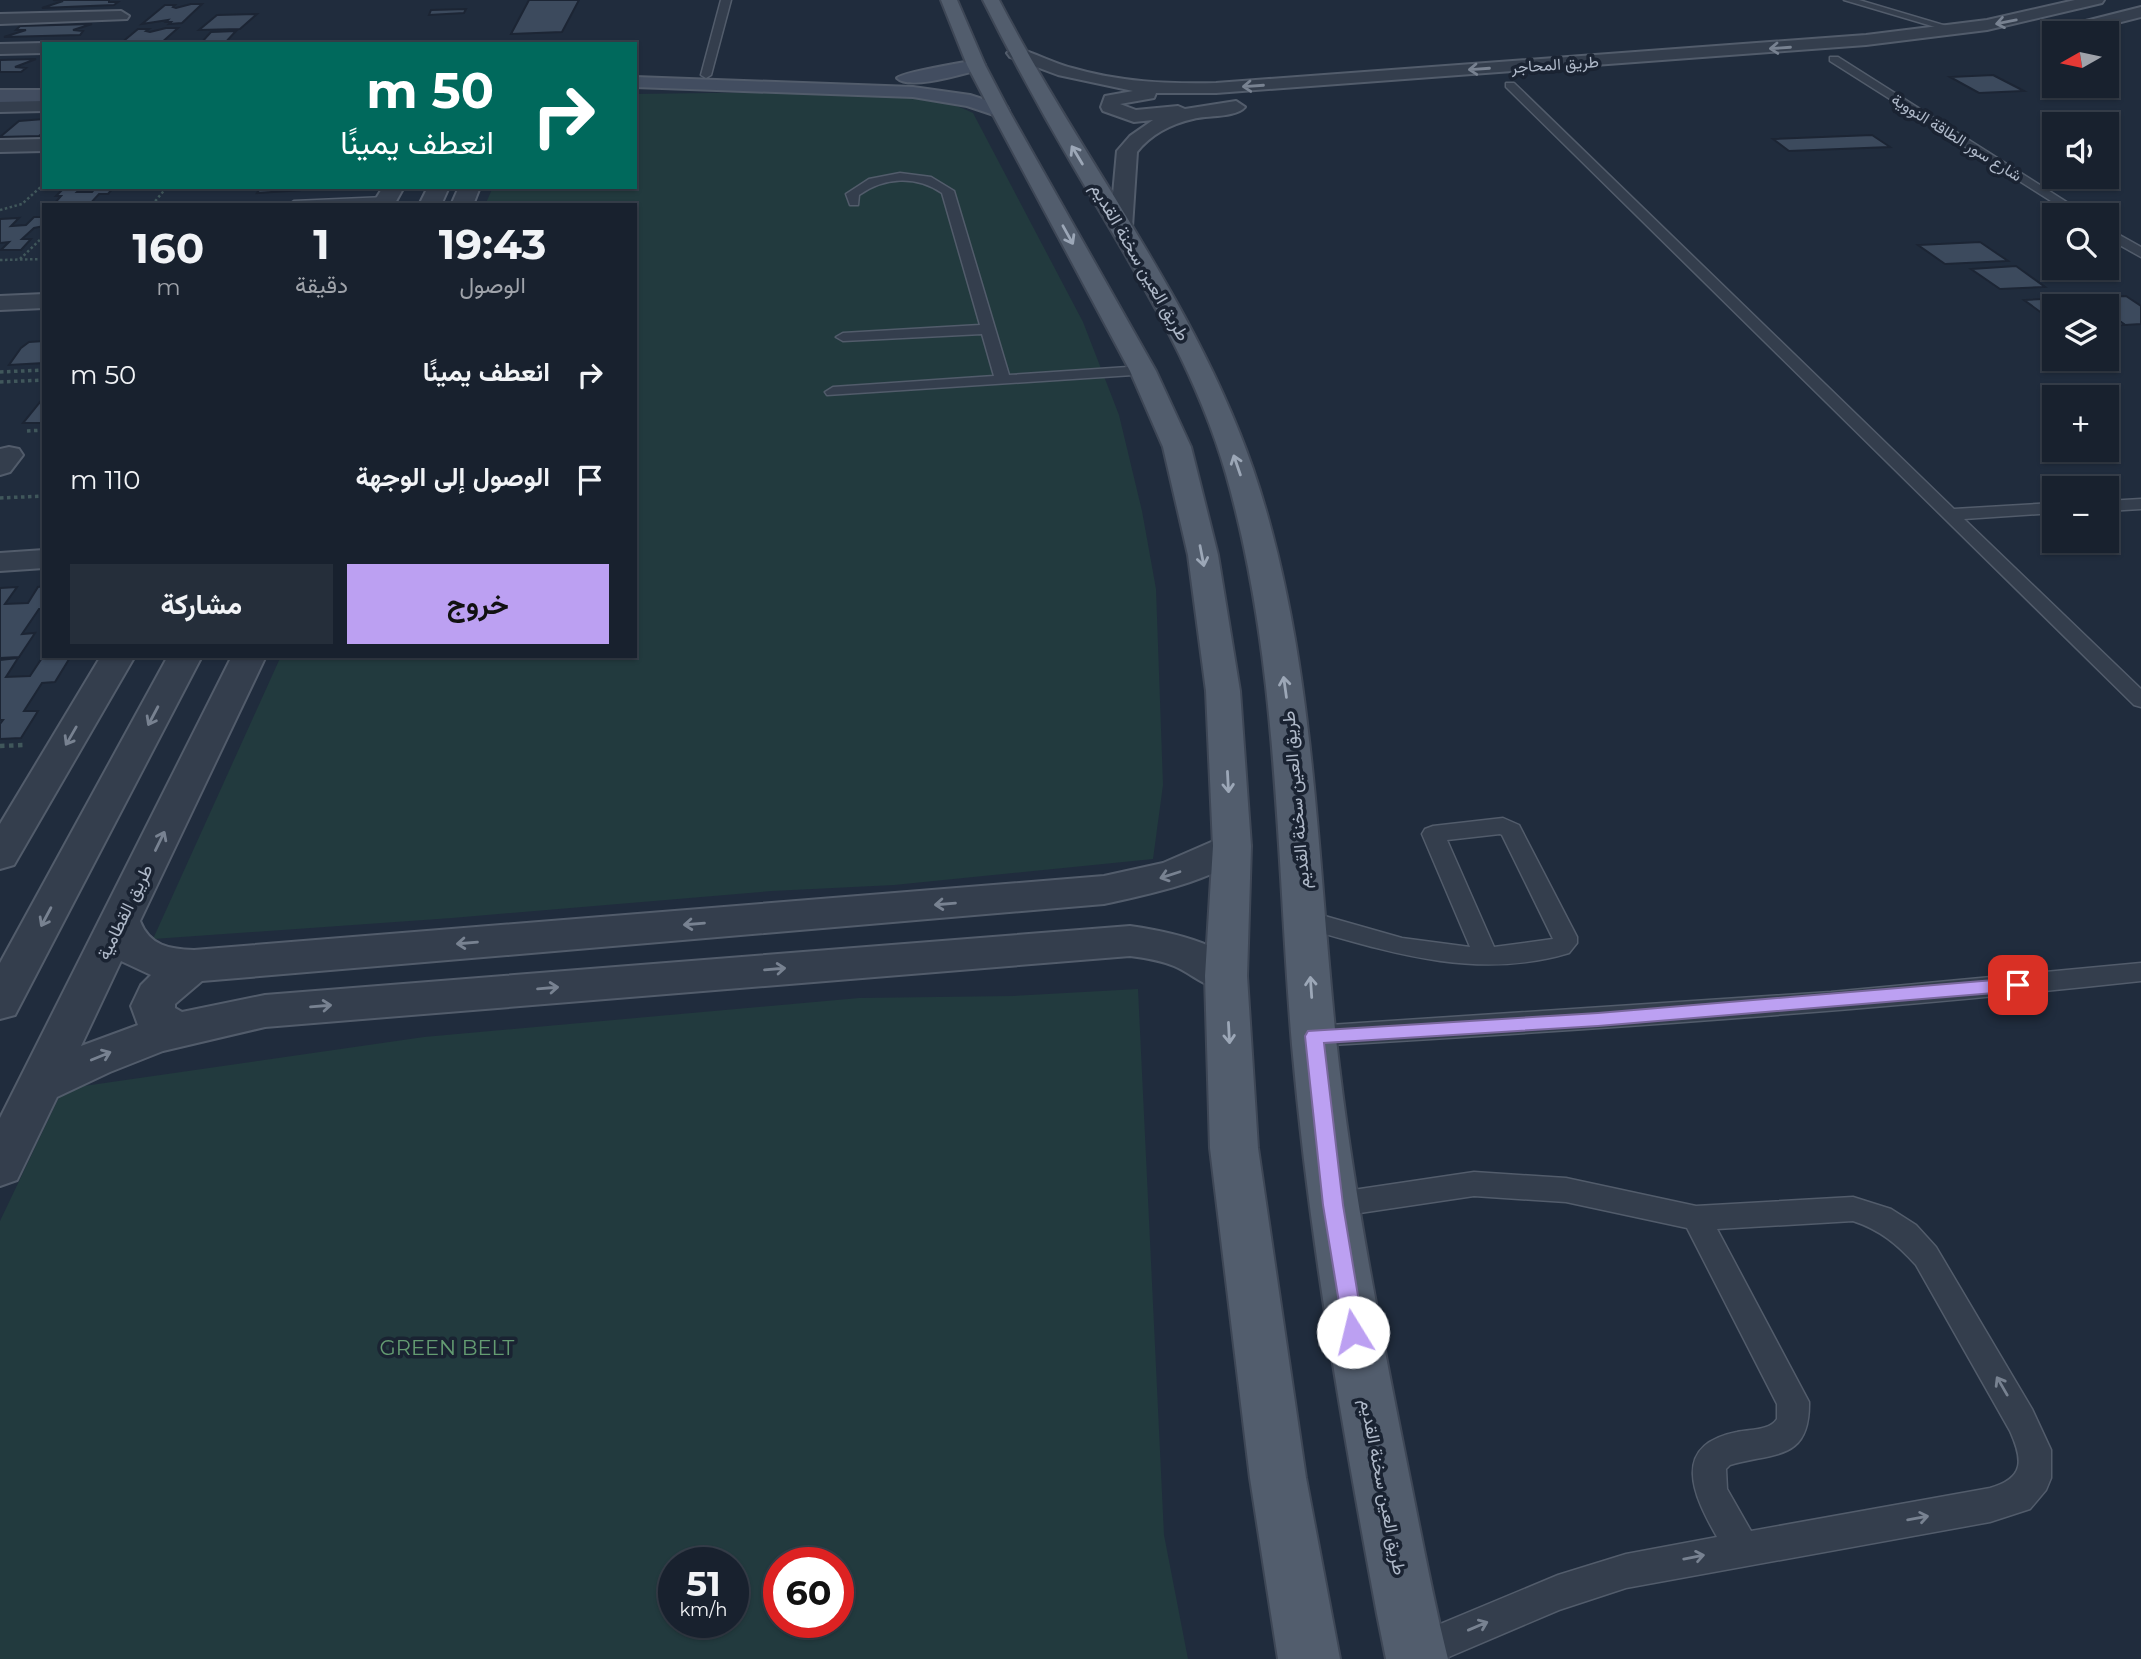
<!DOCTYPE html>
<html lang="ar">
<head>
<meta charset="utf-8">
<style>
  body { margin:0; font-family:Montserrat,Vazirmatn,sans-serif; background:#252e3a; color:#f1f3f6; direction:rtl; height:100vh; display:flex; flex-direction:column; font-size:26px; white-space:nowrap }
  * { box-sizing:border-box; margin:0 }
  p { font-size:23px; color:#9fa3aa }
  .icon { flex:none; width:38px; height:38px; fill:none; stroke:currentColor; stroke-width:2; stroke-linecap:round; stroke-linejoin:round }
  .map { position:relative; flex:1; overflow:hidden; direction:ltr }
  .drawer { position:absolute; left:42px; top:203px; width:595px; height:455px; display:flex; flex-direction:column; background:#18212e; border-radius:0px; box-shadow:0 2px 5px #0004,0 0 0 2px #363e4a; direction:rtl }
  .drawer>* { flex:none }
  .top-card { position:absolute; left:42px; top:42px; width:595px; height:147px; border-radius:0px; box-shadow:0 2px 5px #0004,0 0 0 2px #363e4a; direction:rtl; background:#00695c; color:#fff; overflow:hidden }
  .needle { width:46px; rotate:261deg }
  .controls { position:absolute; left:2042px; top:21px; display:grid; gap:14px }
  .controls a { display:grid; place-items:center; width:77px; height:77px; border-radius:0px; background:#18212e; box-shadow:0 2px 5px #0004,0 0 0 2px #363e4a; font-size:35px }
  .speed { position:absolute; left:658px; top:1547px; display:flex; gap:14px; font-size:35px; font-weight:700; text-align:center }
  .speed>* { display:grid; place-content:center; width:91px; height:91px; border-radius:50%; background:#18212e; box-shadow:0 2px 5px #0004,0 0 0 2px #363e4a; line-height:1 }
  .speed small { font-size:18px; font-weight:400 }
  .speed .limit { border:10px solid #d22; background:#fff; color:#111 }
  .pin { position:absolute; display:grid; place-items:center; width:60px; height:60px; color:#fff; margin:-30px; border-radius:14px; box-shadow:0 4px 10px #0006 }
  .me { position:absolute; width:77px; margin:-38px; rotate:351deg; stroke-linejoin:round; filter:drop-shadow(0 0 5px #0008) }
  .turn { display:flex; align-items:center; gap:24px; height:147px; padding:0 28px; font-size:32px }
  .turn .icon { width:91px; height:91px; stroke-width:2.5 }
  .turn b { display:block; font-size:49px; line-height:60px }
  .eta { display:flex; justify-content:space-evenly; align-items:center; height:119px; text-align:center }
  .eta b { font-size:42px; font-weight:700; line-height:49px }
  .action { display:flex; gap:14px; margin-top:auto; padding:14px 28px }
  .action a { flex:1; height:80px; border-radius:0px; background:#bca0f2; color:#111; font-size:28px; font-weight:700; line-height:80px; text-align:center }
  .action a+a { background:#252e3a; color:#f1f3f6 }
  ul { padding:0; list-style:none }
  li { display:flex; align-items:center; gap:21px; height:105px; padding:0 28px }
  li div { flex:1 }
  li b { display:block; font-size:26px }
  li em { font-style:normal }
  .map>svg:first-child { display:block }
</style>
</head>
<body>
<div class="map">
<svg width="2141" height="1659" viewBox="0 0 2141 1659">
  <rect width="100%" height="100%" fill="#202c3d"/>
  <g fill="#223a3e" fill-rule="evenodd">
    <path d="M863,91C900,95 939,96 973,113L1083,322L1119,415L1142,511L1156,589L1163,785L1153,859L894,885L772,891L452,918L153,939L281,656H635V205H485L493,187H635V94Z"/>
    <path d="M1138,989L1164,1535L1188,1659H0V1221L63,1089L424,1037L859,998L1013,996ZM674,1563H733V1622H674ZM779,1563H838V1622H779Z"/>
  </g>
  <g fill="#3c4a5d" stroke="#1c2534" stroke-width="2">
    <path d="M53,0H109V2H118L114,5L42,8L63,1Z"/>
    <path d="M529,0H579L562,32L511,34Z"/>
    <path d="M191,4H202L182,23L169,24L171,22H166L168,20L142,24L165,5H175L173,7L176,8Z"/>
    <path d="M466,9L464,13L429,15L431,10Z"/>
    <path d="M257,14L240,29L199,30L217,15Z"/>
    <path d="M92,24L73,30L83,31L80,35L4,37L26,30H16L20,26Z"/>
    <path d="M166,28H178L160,44H120L138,29H149L146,31L150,32Z"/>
    <path d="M236,31L224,44H200L211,32Z"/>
    <path d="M36,59L15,67L26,68L21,72H0V60Z"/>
    <path d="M1993,75L2024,91L1979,93L1950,77Z"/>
    <path d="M44,119V132L39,136L0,137L19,121Z"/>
    <path d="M1872,135L1890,147L1789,151L1773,139Z"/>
    <path d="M65,187H82L77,192H92L96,187H114L108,194H99L89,205H53L61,196H56Z"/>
    <path d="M261,187H345L257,193Z"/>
    <path d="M34,217H44V226L34,228L22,239H31L21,250H1L9,242L0,243V219L19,218L11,226L26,225Z"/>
    <path d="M1980,242L2008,261L1945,264L1918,245Z"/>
    <path d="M2016,266L2045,287L2000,289L1971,269Z"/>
    <path d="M2126,296L2141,306V324L2125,325L2107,312V306H2098L2087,298Z"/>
    <path d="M2085,297L2098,306H2054V322L2024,300Z"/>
    <path d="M2107,312L2125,325L2107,326Z"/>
    <path d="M44,341V363L9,365L21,348L29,342Z"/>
    <path d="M44,397V423H23Z"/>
    <path d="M44,586V609H39L22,634L35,633L19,657L0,658V588L17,587L5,604L28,603L38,587Z"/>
    <path d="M71,656L55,682L42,683L24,711H38L21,738L0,739V724L3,720H0V660L18,658L6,677L30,676L42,658Z"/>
  </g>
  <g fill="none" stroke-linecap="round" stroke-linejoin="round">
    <defs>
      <g id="service">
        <path d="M721,0H731L711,75L706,78L701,75Z"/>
        <path d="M1844,0H1859L1960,30L1952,32Z"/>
        <path d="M1830,57H1838L2087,215H2073L1830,61Z"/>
        <path d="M1506,83H1514L1954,509L2054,503V513L1964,519L2141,689V707L2134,705L1506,87Z"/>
        <path d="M900,173L931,177L954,191L1009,375L1143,366L1148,368L1151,371L1148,374L827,395L825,392L833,387L994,376L982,334L843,341L836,337L843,333L980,325L942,193C916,175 884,177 859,195L858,205H850L846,194L869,179Z"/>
        <path d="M386,197L392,201L390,204L288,205L294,201Z"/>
        <path d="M2107,228L2141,247V257L2107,238Z"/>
        <path d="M2141,499V509L2107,511V501Z"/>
        <path d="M1503,818L1519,825L1577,937V943L1569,953C1476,981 1388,952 1298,926L1295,920L1298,914L1307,911L1402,938L1470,947L1422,834L1425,829L1433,826ZM1500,834L1502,835L1553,939L1494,947L1447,840Z"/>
        <path d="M2141,963V981C1866,1011 1590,1030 1314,1046L1305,1043L1301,1036L1305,1029L1314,1026L1831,992Z"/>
        <path d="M1474,1172L1566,1178L1696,1206L1853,1197L1891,1209L1916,1225L1936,1247L2032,1409L2051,1450V1478L2046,1490L2030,1509L1990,1522L1626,1588L1559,1610L1444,1659H1399L1397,1653L1402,1640L1558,1575L1626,1554L1717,1537C1693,1495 1670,1445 1737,1432C1750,1429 1769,1431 1777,1419V1404L1687,1228L1566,1202L1474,1196L1333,1217L1323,1214L1319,1205L1323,1196L1333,1193ZM1853,1221C1880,1230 1897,1244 1916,1265L2010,1431C2023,1460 2025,1478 1990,1488L1751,1531L1727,1489L1726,1469L1730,1465C1773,1452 1810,1462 1809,1402L1717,1229Z"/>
      </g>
      <g id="minor">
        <path d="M121,11L129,16L127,19L0,24V14Z"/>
        <path d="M44,43L47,44H44V53L0,54V44Z"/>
        <path d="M44,99V111L0,112V100Z"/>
        <path d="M44,139V151L0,152V140Z"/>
        <path d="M383,187H404L394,205H372Z"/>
        <path d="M44,294V308L0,310V296Z"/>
        <path d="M9,447L19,449L23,455L10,472L0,475V449Z"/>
        <path d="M44,550V568L0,571V553Z"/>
        <path d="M101,656H135L14,865L0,869V824Z"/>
      </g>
      <g id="tertiary">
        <path d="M2075,0H2104L2102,3L1987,30L1866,45L1216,93H1156L1154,98L1120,104L1136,110L1178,106L1185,109L1236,101L1245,107C1236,118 1207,115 1193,119C1171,124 1151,134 1137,152L1132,227L1129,232H1113L1110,227L1117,151L1130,136L1153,120L1134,122L1103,111L1101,107L1105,96L1133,91L1058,75L1010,57L1007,53L1016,48C1035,53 1053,63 1072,68C1119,82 1167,84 1216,83L1866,35L1987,20Z"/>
        <path d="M2141,7V17L2078,33H2054V37L2052,33L2054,29Z"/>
        <path d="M428,187H449L441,205H419Z"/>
        <path d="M459,187H480L473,205H451Z"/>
        <path d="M168,656H202L15,1015L0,1019V963Z"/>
        <path d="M232,656H266L140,921C150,946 169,949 194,950L1104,876L1163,863L1232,833L1246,837L1251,846C1232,878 1140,896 1104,904L202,981L175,1004V1008L182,1012L265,995L1130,926C1165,931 1229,943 1247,976L1241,987C1212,996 1199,977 1174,966C1160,960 1145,958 1130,956L265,1027L163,1051L110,1072L57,1097L17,1180L0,1186V1118ZM121,961L151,975L141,985L131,1006L138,1025L81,1046Z"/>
      </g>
      <g id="secondary">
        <path d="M976,60L982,61L985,65L982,69C965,73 910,91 897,78C903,72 962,63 976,60Z"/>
        <path d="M635,77L913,87L970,95L1007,107L1009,111L1000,117L967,106L913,97L635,87Z"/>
        <path d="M0,90H44V101L0,102Z"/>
      </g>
      <g id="primary">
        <path d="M941,0H957L985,65L1009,111L1156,371L1191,447L1218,555L1240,691L1251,846L1247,976L1258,1148L1306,1478L1340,1659H1278L1250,1478L1210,1148L1205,976L1213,846L1206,691L1188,555L1163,447L1130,371L991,111L967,65Z"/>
        <path d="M983,0H999C1080,157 1195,300 1253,469C1315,651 1316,849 1336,1039C1352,1187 1381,1333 1410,1479C1422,1539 1433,1599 1448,1659H1386L1377,1614C1342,1426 1309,1236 1292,1045C1276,853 1279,660 1226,474C1195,365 1133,268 1076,171C1043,115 1012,58 983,0Z"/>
      </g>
    </defs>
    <use href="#service" stroke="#525c6b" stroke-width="3"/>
    <use href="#minor" stroke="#525c6b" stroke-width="4"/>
    <use href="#tertiary" stroke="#525c6b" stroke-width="4"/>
    <use href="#secondary" stroke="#525c6b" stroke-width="4"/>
    <use href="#primary" stroke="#3e4756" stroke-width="4"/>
    <g stroke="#40575b" stroke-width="2.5" stroke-dasharray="2.5 2.5" stroke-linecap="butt">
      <path d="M152,205L167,187"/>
      <path d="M0,210L22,204L44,184"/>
      <path d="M20,259L44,236"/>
      <path d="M0,260L44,259"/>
    </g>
    <g stroke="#40575b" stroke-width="3.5" stroke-dasharray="3.5 3.5" stroke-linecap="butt">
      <path d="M0,372L44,370"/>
      <path d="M0,382L44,380"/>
      <path d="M27,431L44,430"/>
      <path d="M0,498L44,496"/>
    </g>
    <path stroke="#40575b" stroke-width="4.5" stroke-dasharray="4.5 4.5" stroke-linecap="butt" d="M0,746L24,745"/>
    <use href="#service" fill="#343e4d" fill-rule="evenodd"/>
    <use href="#minor" fill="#343e4d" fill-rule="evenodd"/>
    <use href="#tertiary" fill="#343e4d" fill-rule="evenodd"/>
    <use href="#secondary" fill="#424d60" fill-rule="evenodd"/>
    <use href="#primary" fill="#525d6d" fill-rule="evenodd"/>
  </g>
  <defs><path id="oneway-shaft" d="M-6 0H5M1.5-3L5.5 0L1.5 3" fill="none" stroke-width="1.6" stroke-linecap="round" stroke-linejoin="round" transform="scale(1.75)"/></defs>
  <g stroke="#788291">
    <use href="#oneway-shaft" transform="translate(2006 22) rotate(169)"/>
    <use href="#oneway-shaft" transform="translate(1780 48) rotate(176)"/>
    <use href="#oneway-shaft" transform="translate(1479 69) rotate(176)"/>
    <use href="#oneway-shaft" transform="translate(1253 86) rotate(176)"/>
    <use href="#oneway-shaft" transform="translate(153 716) rotate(118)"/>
    <use href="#oneway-shaft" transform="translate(71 736) rotate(120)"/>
    <use href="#oneway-shaft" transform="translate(160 841) rotate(-64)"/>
    <use href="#oneway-shaft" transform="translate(1170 875) rotate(162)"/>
    <use href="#oneway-shaft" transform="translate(945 904) rotate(175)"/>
    <use href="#oneway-shaft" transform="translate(46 917) rotate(118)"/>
    <use href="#oneway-shaft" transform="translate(694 924) rotate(175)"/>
    <use href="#oneway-shaft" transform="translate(467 943) rotate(175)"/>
    <use href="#oneway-shaft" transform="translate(775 969) rotate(-5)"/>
    <use href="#oneway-shaft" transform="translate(548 988) rotate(-5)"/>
    <use href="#oneway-shaft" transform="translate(321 1006) rotate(-5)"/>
    <use href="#oneway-shaft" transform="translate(101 1056) rotate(-22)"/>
    <use href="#oneway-shaft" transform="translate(2002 1386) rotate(-120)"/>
    <use href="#oneway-shaft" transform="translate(1918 1518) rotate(-10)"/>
    <use href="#oneway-shaft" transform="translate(1694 1557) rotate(-11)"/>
    <use href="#oneway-shaft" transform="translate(1478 1626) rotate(-23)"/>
  </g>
  <g stroke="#9ca7b7">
    <use href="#oneway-shaft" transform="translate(1077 155) rotate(-121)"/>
    <use href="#oneway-shaft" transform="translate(1068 235) rotate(61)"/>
    <use href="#oneway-shaft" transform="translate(1237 465) rotate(-109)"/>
    <use href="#oneway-shaft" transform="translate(1202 556) rotate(79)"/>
    <use href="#oneway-shaft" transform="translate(1285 687) rotate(-98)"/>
    <use href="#oneway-shaft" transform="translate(1228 782) rotate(87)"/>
    <use href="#oneway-shaft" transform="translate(1311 987) rotate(-94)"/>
    <use href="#oneway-shaft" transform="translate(1229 1033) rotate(87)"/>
  </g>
  <path fill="#bca0f2" stroke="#7a689d" stroke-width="2" d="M2018,978L2024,980L2026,985L2024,989L2018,991L1598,1026L1324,1043L1343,1205L1364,1332L1361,1339L1353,1342L1345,1339L1323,1205L1305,1036L1308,1031L1598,1013Z"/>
  <g text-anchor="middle" stroke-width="7" stroke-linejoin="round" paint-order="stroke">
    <g font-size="16" fill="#afb9c9" stroke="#1a2332">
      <text transform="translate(1555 64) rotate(-4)" y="6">طريق المحاجر</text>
      <text transform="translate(1957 137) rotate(32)" y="6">شارع سور الطاقة النووية</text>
    </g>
    <g font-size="18" fill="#afb9c9" stroke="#1a2332">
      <text transform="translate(1140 262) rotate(60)" y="6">طريق العين سخنة القديم</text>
      <text transform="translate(1296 800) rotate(-95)" y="6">طريق العين سخنة القديم</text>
      <text transform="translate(125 912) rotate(-64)" y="6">طريق القطامية</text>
      <text transform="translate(1383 1487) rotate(79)" y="6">طريق العين سخنة القديم</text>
    </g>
    <g font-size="21" fill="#649c72" stroke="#1a2332">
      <text x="447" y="1355">GREEN BELT</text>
    </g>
  </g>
</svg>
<div class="controls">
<a><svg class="needle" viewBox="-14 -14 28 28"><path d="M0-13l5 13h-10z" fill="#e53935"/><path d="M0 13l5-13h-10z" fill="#9fa3aa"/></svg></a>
<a><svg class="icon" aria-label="sound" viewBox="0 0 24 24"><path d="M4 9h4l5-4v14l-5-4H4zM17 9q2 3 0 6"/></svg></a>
<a><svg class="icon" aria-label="search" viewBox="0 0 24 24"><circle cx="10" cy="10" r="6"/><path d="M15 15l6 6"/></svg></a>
<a><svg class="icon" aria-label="layers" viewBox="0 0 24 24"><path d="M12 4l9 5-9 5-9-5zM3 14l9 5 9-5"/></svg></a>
<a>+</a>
<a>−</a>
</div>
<div class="speed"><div>51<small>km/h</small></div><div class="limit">60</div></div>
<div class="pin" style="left:2018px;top:985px;background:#d93025"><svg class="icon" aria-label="arrive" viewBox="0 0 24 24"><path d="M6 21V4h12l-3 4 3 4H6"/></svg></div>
<svg class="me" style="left:1353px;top:1332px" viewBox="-20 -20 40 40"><circle r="19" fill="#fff"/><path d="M0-13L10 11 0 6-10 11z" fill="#bca0f2"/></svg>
<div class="top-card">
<div class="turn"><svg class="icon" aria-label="right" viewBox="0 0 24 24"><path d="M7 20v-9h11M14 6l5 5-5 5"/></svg><div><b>50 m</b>انعطف يمينًا</div></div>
</div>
<section class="drawer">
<div class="eta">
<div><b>19:43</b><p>الوصول</p></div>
<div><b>1</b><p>دقيقة</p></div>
<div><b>160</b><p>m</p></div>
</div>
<ul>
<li><svg class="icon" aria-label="right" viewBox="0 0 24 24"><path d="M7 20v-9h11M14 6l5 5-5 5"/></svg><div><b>انعطف يمينًا</b></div><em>50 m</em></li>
<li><svg class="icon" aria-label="arrive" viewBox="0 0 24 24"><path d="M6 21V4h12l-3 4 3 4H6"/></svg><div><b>الوصول إلى الوجهة</b></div><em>110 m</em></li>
</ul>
<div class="action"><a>خروج</a><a>مشاركة</a></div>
</section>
</div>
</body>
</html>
